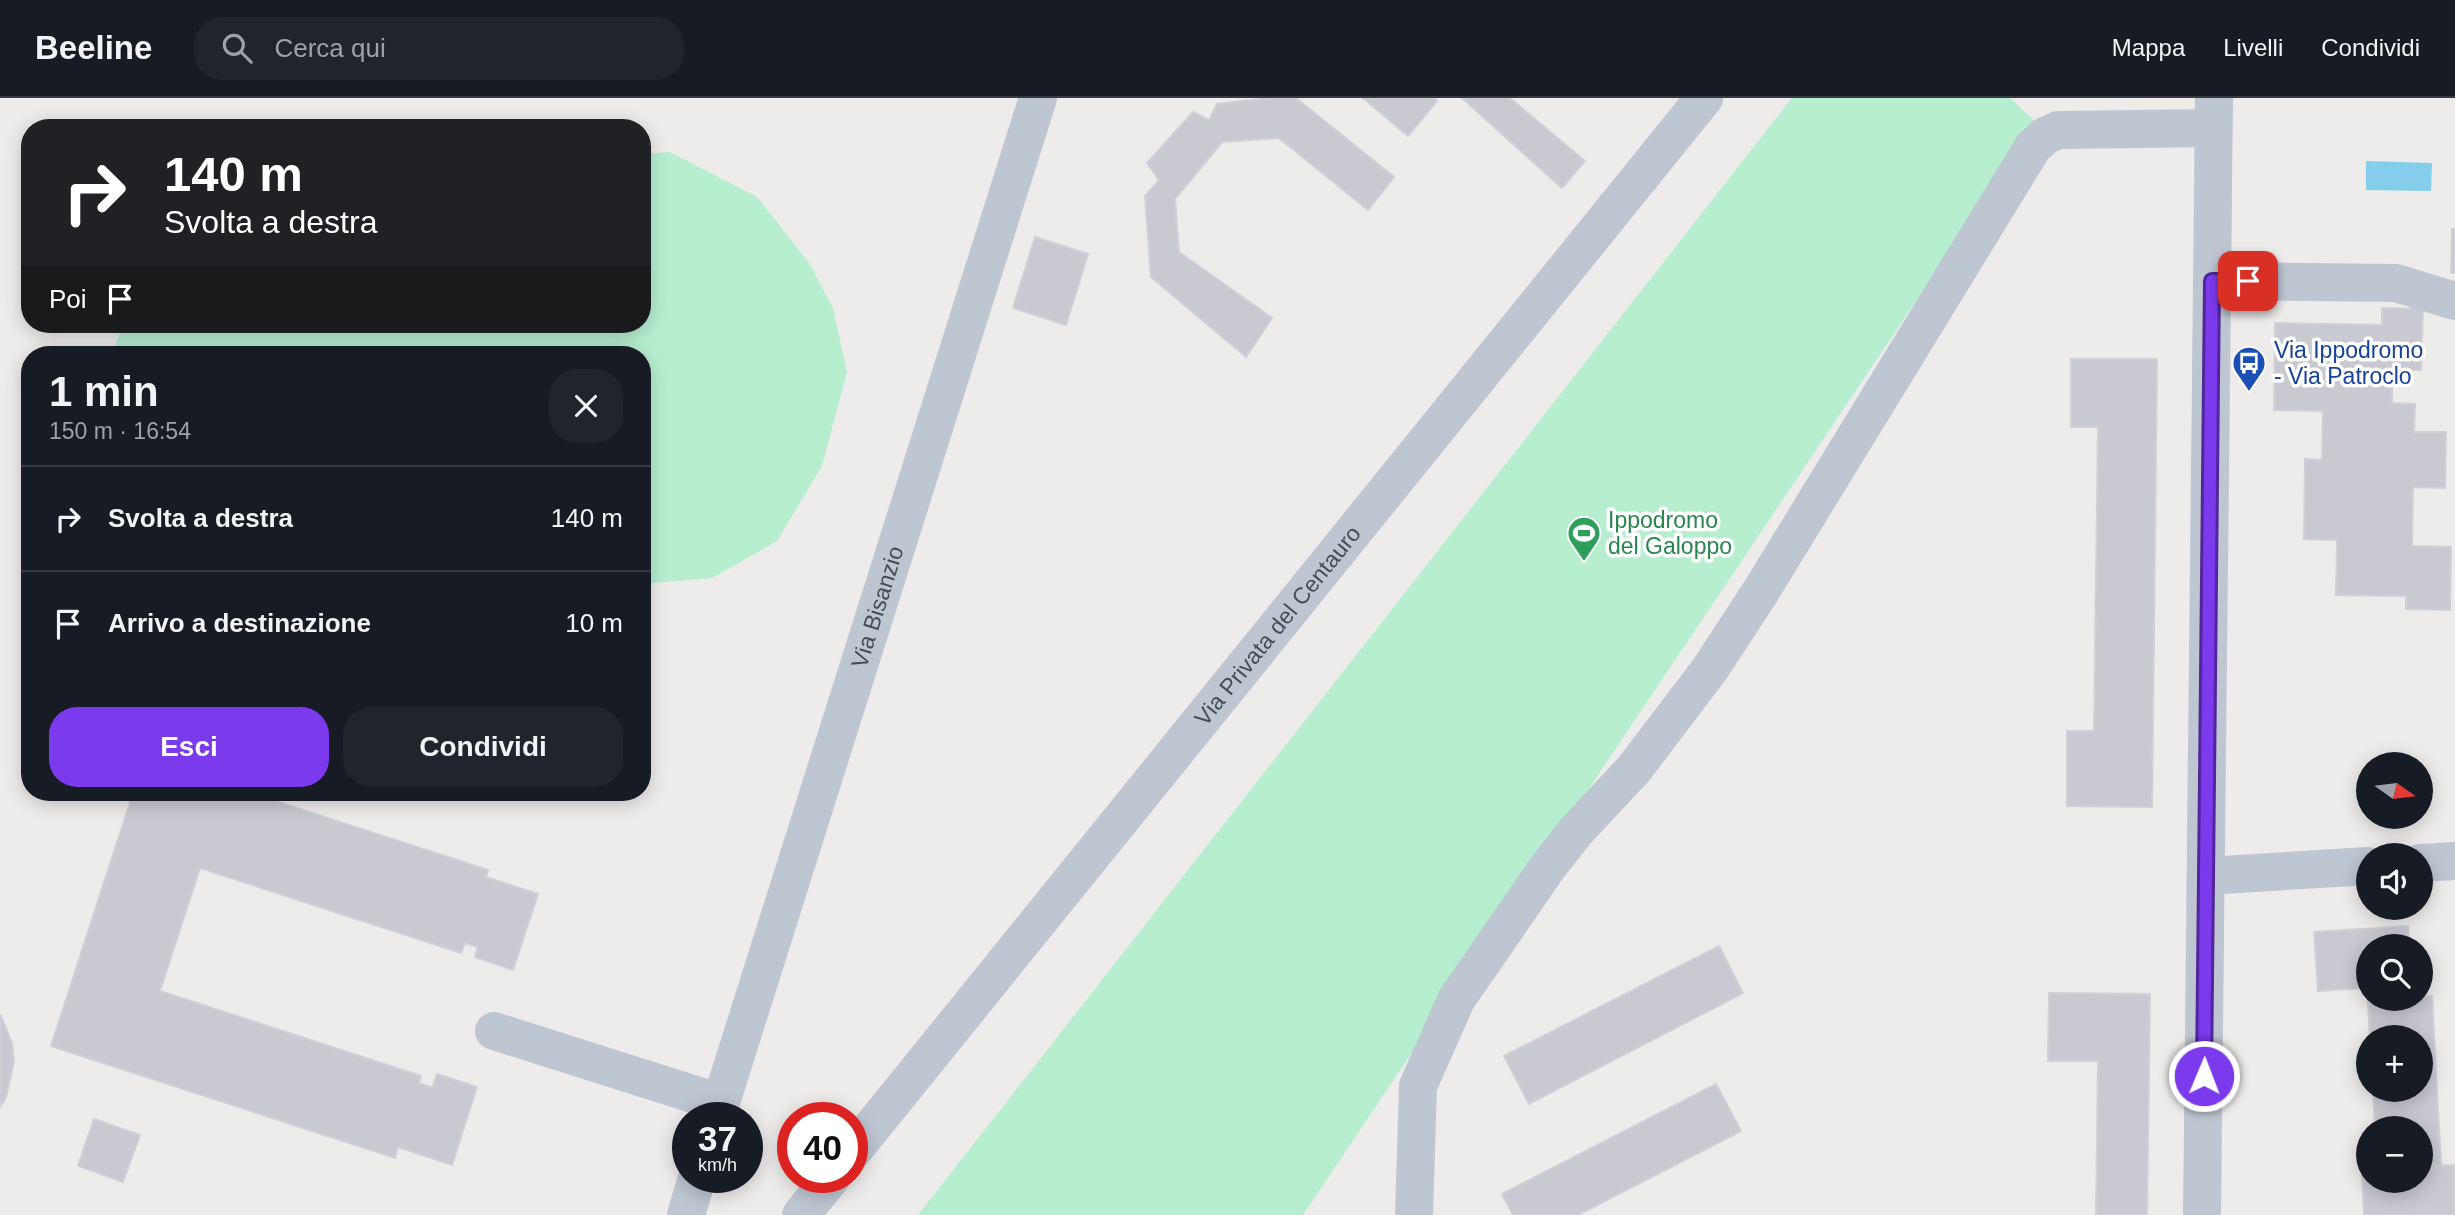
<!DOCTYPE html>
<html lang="it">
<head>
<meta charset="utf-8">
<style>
  body { margin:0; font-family:Helvetica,sans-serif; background:#20242c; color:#f1f3f6; height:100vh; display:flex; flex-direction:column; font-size:26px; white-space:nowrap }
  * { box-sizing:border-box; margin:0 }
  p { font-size:23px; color:#9ea1a6 }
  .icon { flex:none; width:38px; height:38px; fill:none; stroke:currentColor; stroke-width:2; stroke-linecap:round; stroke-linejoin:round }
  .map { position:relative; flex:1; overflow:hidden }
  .side { position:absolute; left:21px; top:248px; width:630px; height:455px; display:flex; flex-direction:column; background:#171b24; border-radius:28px; box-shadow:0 4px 18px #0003 }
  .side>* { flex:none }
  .banner { position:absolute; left:21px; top:21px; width:630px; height:214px; border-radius:28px; box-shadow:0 4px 18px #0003; background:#202124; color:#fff; overflow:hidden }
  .needle { width:46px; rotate:104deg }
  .buttons { position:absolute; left:2356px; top:654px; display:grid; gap:14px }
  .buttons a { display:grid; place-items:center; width:77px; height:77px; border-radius:50%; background:#171b24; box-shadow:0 4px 18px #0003; font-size:35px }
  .speed { position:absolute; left:672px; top:1004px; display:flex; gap:14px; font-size:35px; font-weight:700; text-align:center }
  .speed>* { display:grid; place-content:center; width:91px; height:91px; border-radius:50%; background:#171b24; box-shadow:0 4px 18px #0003; line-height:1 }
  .speed small { font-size:18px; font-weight:400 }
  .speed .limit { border:10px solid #d22; background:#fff; color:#111 }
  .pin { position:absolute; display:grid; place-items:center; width:60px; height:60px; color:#fff; margin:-30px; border-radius:14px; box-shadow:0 4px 10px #0006 }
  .me { position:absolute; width:77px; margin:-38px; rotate:1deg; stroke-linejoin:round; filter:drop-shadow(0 0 5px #0008) }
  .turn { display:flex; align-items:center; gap:24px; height:147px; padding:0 28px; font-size:32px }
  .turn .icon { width:91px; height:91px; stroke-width:2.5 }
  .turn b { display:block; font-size:49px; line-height:60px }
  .then { display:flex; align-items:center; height:66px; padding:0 28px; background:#0003; gap:14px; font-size:26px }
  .round { display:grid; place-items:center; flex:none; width:74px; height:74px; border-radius:28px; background:#20242c }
  .overview { display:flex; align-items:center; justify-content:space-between; height:119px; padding:0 28px }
  h1 { font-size:42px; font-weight:600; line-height:52px }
  .button { display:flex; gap:14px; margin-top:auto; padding:14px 28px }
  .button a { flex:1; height:80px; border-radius:28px; background:#7c3aed; color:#fff; font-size:28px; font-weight:600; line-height:80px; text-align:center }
  .button a+a { background:#20242c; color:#f1f3f6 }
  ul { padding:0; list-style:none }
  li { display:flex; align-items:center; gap:21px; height:105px; padding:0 28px; border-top:2px solid #363941 }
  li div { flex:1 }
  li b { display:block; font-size:26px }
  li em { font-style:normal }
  header { display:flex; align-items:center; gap:42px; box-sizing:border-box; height:98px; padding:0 35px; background:#171b24; border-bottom:2px solid #363941 }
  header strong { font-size:33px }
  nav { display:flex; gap:38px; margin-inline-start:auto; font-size:24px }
  .search { width:490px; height:63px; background:#20242c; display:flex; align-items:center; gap:18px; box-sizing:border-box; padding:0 24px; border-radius:28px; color:#9ea1a6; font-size:26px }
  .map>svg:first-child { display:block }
</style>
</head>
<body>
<header>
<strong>Beeline</strong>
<div class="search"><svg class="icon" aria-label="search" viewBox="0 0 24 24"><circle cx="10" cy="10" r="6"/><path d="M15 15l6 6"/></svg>Cerca qui</div>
<nav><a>Mappa</a><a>Livelli</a><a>Condividi</a></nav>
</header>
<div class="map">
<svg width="2455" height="1117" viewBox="0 0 2455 1117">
  <rect width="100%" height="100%" fill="#eeebeb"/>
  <g fill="#b7eed0">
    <path d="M1792,0H2010L2036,24L1303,1117H918Z"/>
    <path d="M670,54L757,99L810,166L833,210L847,274L822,368L777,443L712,480L642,486V257H111L124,226H642V56Z"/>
  </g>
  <path fill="#84ceeb" d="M2366,63L2432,65L2431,93L2366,92Z"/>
  <g fill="#c8c9d1" stroke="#cfd1d7" stroke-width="2">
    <path d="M1269,0H1296L1394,79L1368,112L1279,40L1222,44L1175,101L1179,154L1272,220L1246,259L1151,179L1145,98L1159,82L1147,65L1193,14L1209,22L1217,6Z"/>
    <path d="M1363,0H1434L1437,3L1408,38Z"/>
    <path d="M1462,0H1510L1585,63L1562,90Z"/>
    <path d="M2452,131H2455V175H2451Z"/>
    <path d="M1035,139L1088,156L1066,227L1013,210Z"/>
    <path d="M2382,210L2423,211L2421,272H2392V305L2415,306L2414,334H2446L2445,390L2413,389L2412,448L2451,449L2450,512L2406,511V498L2336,497L2337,442L2304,441L2305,361L2322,362L2323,313L2274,312L2275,225L2382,227Z"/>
    <path d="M2071,261H2157L2152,709L2067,708V633H2094L2098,329H2071Z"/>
    <path d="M133,695H251L488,772L486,779L538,796L513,872L475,859L478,849L465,845L461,855L200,770L160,893L421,978L419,985L432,990L437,976L477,989L452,1067L398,1049L395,1060L51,948Z"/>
    <path d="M2408,828L2409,849H2368V901H2420V899L2432,898L2441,1068L2420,1069V1031H2375L2373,992H2420V940H2370L2367,890L2318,893L2314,834Z"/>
    <path d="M1719,848L1743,895L1529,1006L1504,958Z"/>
    <path d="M2049,895L2150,896L2147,1117H2096L2098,963H2048Z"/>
    <path d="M0,916L12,945L14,964L6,999L0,1009Z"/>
    <path d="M1716,986L1741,1033L1578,1117H1513L1502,1096Z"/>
    <path d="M94,1021L140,1037L123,1084L78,1068Z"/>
    <path d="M2455,1067V1117H2364L2362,1073L2368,1072V1083H2420V1069Z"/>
  </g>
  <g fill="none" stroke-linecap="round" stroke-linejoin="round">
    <g stroke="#bec6d1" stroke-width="38">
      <path d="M2212,183L2396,185L2455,203"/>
      <path d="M2420,765L2455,763"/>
      <path d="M2206,778L2368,768"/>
      <path d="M494,933L721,1005"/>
      <path id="s1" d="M716,1020L1038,0"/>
      <path id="s2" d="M852,1054L1704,0"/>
      <path d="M686,1117L697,1080"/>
      <path d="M801,1117L831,1080"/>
      <path d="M1414,1117L1418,988L1456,902L1547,770L1576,733L1634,671L1710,571L1761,493L2033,49L2045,38L2058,32L2213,30"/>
      <path d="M2202,1117L2214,0"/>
    </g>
  </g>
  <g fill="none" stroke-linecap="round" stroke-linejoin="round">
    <defs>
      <path id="route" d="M2204,978L2212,183H2248"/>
    </defs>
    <use href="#route" stroke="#51269a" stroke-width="18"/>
    <use href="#route" stroke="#7c3aed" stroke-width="12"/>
  </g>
  <defs>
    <symbol id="bus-pin" viewBox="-11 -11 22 30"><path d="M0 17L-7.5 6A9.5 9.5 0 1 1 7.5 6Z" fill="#1a4fb4" stroke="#fff"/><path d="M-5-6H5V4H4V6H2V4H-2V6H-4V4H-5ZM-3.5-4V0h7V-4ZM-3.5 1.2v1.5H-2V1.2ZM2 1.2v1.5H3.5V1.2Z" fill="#fff"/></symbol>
    <symbol id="stadium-pin" viewBox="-11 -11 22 30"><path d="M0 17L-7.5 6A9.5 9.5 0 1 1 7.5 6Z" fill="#2e9e5b" stroke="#fff"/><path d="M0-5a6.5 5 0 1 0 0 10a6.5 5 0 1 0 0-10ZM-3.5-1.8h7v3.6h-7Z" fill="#fff"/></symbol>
  </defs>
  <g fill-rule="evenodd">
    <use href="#bus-pin" x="2230" y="246" width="38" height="52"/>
    <use href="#stadium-pin" x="1565" y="416" width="38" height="52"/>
  </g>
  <g text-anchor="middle" stroke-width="7" stroke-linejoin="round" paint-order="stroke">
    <g font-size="23" fill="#164399" stroke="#fff" text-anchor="start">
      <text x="2274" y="260">Via Ippodromo<tspan x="2274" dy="26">- Via Patroclo</tspan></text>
    </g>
    <g font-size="23" fill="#27864d" stroke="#fff" text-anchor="start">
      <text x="1608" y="430">Ippodromo<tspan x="1608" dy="26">del Galoppo</tspan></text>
    </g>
    <g font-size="23" fill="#444d58" stroke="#fff">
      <text dy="8" stroke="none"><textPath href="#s1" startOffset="536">Via Bisanzio</textPath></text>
      <text dy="8" stroke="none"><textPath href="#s2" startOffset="677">Via Privata del Centauro</textPath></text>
    </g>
  </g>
</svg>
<div class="buttons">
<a><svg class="needle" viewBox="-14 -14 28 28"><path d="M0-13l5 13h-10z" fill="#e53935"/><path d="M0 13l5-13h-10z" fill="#9ea1a6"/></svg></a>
<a><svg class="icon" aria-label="sound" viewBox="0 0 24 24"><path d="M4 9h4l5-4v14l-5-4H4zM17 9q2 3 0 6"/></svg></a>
<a><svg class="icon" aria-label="search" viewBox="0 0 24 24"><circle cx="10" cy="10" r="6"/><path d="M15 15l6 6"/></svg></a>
<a>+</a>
<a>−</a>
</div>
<div class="speed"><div>37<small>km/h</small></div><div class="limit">40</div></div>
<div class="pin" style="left:2248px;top:183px;background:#d93025"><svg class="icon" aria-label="arrive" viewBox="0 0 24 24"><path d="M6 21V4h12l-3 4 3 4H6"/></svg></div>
<svg class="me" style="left:2204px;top:978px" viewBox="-20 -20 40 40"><circle r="17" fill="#7c3aed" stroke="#fff" stroke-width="3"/><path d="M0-11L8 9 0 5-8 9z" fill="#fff"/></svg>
<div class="banner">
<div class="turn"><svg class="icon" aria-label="right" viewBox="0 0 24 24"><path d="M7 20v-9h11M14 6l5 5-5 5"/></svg><div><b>140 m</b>Svolta a destra</div></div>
<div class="then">Poi<svg class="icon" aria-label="arrive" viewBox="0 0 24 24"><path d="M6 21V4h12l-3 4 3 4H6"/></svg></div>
</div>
<section class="side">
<div class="overview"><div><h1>1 min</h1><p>150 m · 16:54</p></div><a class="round"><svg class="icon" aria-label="close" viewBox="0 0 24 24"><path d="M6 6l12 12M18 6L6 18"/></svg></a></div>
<ul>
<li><svg class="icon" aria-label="right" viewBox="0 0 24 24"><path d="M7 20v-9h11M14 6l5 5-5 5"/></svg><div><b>Svolta a destra</b></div><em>140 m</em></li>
<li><svg class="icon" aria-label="arrive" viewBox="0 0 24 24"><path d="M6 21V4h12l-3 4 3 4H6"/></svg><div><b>Arrivo a destinazione</b></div><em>10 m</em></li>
</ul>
<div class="button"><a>Esci</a><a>Condividi</a></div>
</section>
</div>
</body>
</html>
